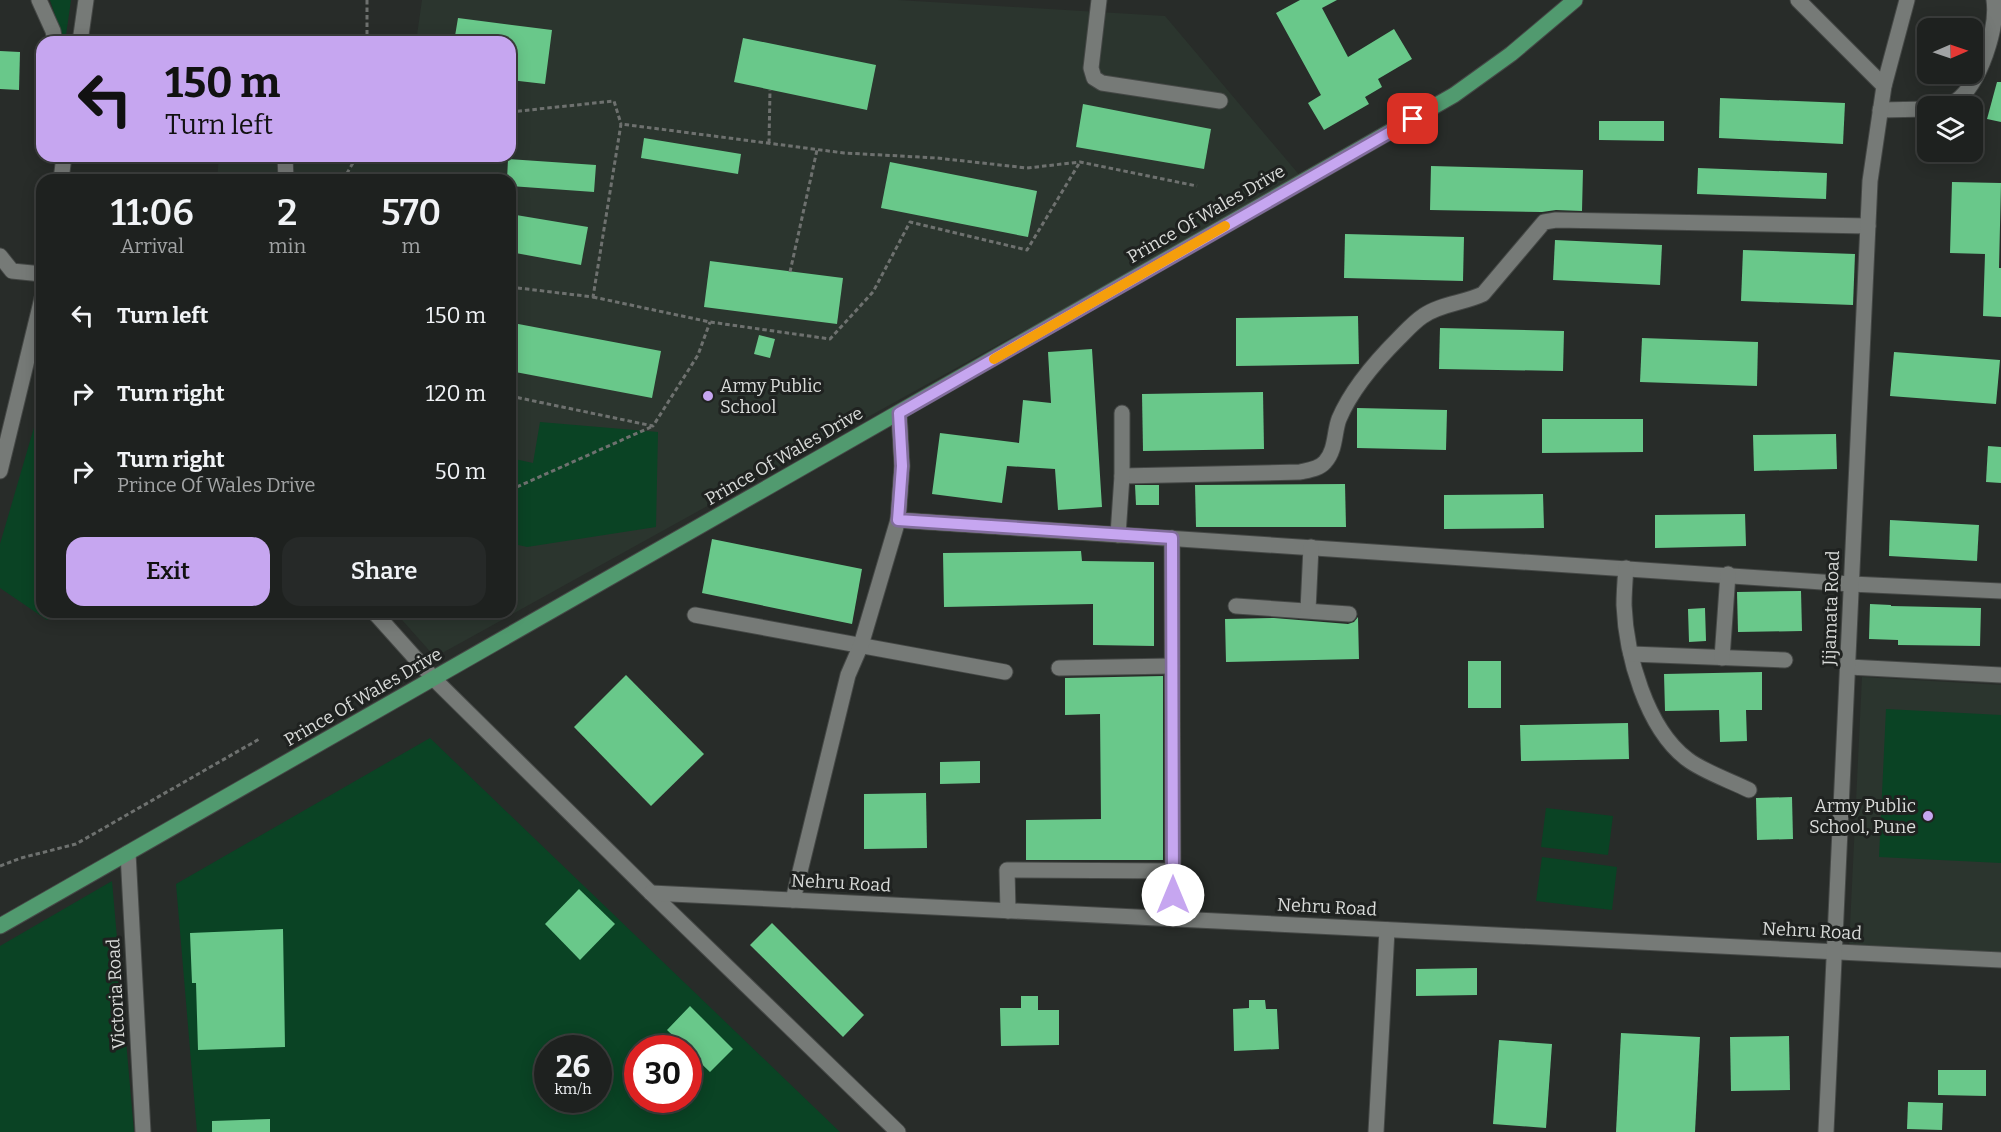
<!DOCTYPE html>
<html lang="en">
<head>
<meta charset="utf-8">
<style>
  body { margin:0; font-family:Bitter,serif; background:#262928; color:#f1f3f6; height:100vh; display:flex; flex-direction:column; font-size:22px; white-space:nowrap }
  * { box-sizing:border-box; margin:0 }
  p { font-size:20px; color:#a1a3a4 }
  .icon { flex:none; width:33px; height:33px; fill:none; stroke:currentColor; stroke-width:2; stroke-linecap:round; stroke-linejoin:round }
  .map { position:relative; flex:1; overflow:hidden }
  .sheet { position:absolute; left:36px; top:174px; width:480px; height:444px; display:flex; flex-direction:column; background:#1e211f; border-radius:18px; box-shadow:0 3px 15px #0003,0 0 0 2px #3c3e3d }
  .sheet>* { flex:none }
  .guide { position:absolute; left:36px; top:36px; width:480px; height:126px; border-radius:18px; box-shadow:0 3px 15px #0003,0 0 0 2px #3c3e3d; background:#c6a6f0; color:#111; overflow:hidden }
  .needle { width:39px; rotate:88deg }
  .controls { position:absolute; left:1917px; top:18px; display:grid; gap:12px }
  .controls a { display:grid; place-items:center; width:66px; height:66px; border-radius:12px; background:#1e211f; box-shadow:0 3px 15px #0003,0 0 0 2px #3c3e3d; font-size:30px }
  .speed { position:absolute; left:534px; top:1035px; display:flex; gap:12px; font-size:30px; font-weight:700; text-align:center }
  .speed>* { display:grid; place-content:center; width:78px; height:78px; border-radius:50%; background:#1e211f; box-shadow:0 3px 15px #0003,0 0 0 2px #3c3e3d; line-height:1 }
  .speed small { font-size:15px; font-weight:400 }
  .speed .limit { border:9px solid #d22; background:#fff; color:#111 }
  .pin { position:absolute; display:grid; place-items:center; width:51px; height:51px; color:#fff; margin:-26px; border-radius:12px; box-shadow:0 3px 9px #0006 }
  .me { position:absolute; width:66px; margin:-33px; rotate:0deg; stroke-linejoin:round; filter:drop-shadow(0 0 4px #0008) }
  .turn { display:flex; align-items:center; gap:21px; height:126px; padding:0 30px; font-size:27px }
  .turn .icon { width:78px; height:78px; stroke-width:2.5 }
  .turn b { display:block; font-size:42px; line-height:51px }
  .eta { display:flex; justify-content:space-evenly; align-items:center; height:102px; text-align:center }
  .eta b { font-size:36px; font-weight:600; line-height:42px }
  .primary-button { display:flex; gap:12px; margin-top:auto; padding:12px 30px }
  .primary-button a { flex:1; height:69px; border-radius:18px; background:#c6a6f0; color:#111; font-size:24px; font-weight:600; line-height:69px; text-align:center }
  .primary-button a+a { background:#262928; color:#f1f3f6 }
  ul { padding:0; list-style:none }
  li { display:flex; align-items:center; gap:18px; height:78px; padding:0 30px }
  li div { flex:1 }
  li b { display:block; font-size:22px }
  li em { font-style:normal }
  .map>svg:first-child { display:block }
</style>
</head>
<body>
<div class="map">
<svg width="2001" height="1132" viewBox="0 0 2001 1132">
  <rect width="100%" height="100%" fill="#282c29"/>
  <g fill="#2b352e">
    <path d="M422,0H898L1165,16L1301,177L435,657L395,612H510V180H217L219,156H510V42H416Z"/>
    <path d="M1862,677L2001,685V955L1849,947Z"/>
  </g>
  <g fill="#0a4324" fill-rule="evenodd">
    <path d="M50,0H71L65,42H64Z"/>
    <path d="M42,400V612H55L47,620L0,588V544Z"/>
    <path d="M540,422L658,432L656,527L527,547L510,543V458L533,463Z"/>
    <path d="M1886,709L2001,715V863L1879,857Z"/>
    <path d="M430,738L840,1132H197L176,884ZM548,1048H598V1100H548ZM638,1048H688V1100H638Z"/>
    <path d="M1546,808L1613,816L1608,855L1541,847Z"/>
    <path d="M1542,857L1617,867L1612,910L1536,901Z"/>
    <path d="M112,881L134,1132H0V946Z"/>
  </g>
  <g fill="#69c88a">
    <path d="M1300,0H1337L1322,8L1348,57L1394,29L1412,59L1378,79L1382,87L1365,97L1369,104L1324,130L1308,103L1321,95L1276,13Z"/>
    <path d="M458,18L552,30L545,84L510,80V42H454Z"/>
    <path d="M743,38L876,65L867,110L734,82Z"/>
    <path d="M0,51L20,52L19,90L0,89Z"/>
    <path d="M1997,82H2001V122L1987,119Z"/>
    <path d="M1720,98L1845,103L1843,144L1719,138Z"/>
    <path d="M1083,104L1211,129L1204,169L1076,147Z"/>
    <path d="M1599,121H1664V141L1599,140Z"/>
    <path d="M644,138L741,154L738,174L641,158Z"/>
    <path d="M508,159L596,165L594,192L510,186V180H507Z"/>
    <path d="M890,162L1037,191L1028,237L881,208Z"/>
    <path d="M1431,166L1583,170L1582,211L1556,210L1542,212L1430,210Z"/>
    <path d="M1698,168L1827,173L1826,199L1697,194Z"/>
    <path d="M1952,182L2001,183L1999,268H2001V317L1983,316L1985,254L1950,253Z"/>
    <path d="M510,214L588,227L581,265L510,252Z"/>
    <path d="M1345,234L1464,237L1463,281L1344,278Z"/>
    <path d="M1555,240L1662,245L1660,285L1553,280Z"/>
    <path d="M1743,250L1855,254L1853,305L1741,301Z"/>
    <path d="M710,261L843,278L837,324L704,307Z"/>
    <path d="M1358,316L1359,364L1236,366V318Z"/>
    <path d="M513,323L661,351L652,398L510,371V338Z"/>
    <path d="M1440,328L1564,331L1563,371L1439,369Z"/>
    <path d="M759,335L775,339L770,358L754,354Z"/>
    <path d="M1642,338L1758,342L1757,386L1640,382Z"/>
    <path d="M1092,349L1102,507L1058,510L1055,469L1007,466L1002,503L932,494L940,433L1019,443L1023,400L1051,403L1048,352Z"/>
    <path d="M1894,352L2000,360L1996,404L1890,396Z"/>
    <path d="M1263,392L1264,449L1143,451L1142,394Z"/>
    <path d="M1357,408L1447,410L1446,450L1357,448Z"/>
    <path d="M1542,419H1643V452L1542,453Z"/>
    <path d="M1836,434L1837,469L1754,471L1753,435Z"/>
    <path d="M1988,446L2001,447V483L1986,482Z"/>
    <path d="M1345,484L1346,527H1196L1195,485Z"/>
    <path d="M1135,485H1159V505H1136Z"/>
    <path d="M1543,494L1544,528L1444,529V495Z"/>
    <path d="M1745,514L1746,546L1655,548V515Z"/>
    <path d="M1890,520L1979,525L1977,561L1889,556Z"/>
    <path d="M712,539L862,569L852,624L702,593Z"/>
    <path d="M1081,551L1082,561L1154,562V646L1093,645V604L944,607L943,553Z"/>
    <path d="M1801,591L1802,631L1738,632L1737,592Z"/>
    <path d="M1870,604L1891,605V606L1981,608L1980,646L1898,645V640L1869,639Z"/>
    <path d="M1705,608L1706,641L1689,642L1688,609Z"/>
    <path d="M1358,617L1359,659L1226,662L1225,619L1274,618L1348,624L1354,622Z"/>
    <rect x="1468" y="661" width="33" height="47"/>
    <path d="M1762,672V710H1746L1747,741L1720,742L1719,710L1665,711L1664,674Z"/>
    <path d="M626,675L704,754L651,806L574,727Z"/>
    <path d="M1163,676V860H1026V820L1101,819L1100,714L1065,715V678Z"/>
    <path d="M1628,723L1629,759L1521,761L1520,725Z"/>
    <path d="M980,761V783L940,784V762Z"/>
    <path d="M926,793L927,848L864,849V794Z"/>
    <path d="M1792,797L1793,839L1757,840L1756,798Z"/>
    <path d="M579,889L615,924L580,960L545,924Z"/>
    <path d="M772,923L864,1015L843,1037L750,945Z"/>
    <path d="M283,929L285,1047L198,1050L196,983H192L190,933Z"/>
    <path d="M1477,968V995L1416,996V969Z"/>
    <path d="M1021,996H1038V1010H1059V1045L1001,1046L1000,1008H1021Z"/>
    <path d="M1249,1000H1265L1266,1009H1277L1279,1049L1234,1051L1233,1009L1249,1008Z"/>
    <path d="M690,1006L733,1049L710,1072L688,1051V1048H686L667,1030Z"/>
    <path d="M1621,1033L1700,1037L1695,1132H1616Z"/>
    <path d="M1789,1036L1790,1090L1731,1091L1730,1037Z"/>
    <path d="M1499,1040L1552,1044L1546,1128L1493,1124Z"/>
    <path d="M1938,1070H1986V1096L1938,1095Z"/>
    <path d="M1908,1102L1943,1103L1942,1130L1907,1129Z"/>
    <path d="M270,1119V1132H212V1121Z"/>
  </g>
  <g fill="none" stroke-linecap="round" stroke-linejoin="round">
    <defs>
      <g id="minor">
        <path d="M39,0L53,31L55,42"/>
        <path d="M1099,0L1091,68L1094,78L1102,83L1220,101"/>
        <path d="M1798,0L1884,86"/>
        <path d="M80,42L86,0"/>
        <path d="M1943,106C1947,105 1953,104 1956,101C1980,84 1998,28 1994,0"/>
        <path d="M1880,110L1928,109"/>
        <path d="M285,156L286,180"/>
        <path d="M61,180L64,156"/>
        <path d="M0,256L12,271L42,274"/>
        <path d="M0,471L42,298"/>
        <path d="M1122,476L1300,472C1309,470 1319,469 1325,462C1336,450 1334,432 1339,419C1352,388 1376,361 1399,338C1406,331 1414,322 1423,316C1440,304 1464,303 1483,294L1544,222L1556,220L1868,226"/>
        <path d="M898,520L1851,584L2001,591"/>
        <path d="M1118,535L1122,476V413"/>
        <path d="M1172,538L1173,919"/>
        <path d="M1626,568C1625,580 1624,592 1624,605C1626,654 1646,728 1687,759C1702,771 1731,781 1749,790"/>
        <path d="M1236,606L1349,614"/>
        <path d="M1308,610L1311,547"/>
        <path d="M374,612L434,679L651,893L898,1132"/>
        <path d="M695,615L1005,672"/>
        <path d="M1631,654L1785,660"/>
        <path d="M1722,658L1728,574"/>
        <path d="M1849,667L2001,675"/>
        <path d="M1059,668L1172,666"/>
        <path d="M128,853L143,1132"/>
        <path d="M651,893L2001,960"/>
        <path d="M793,900L848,675L861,645L898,520L902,466L899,413"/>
        <path d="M1008,911L1007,870L1173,871"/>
        <path d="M1376,1132L1387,930"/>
        <path d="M1826,1132L1870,181L1884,86L1907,0"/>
      </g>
      <path id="major" d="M0,926L1454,95L1511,54L1575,0"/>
    </defs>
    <use href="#minor" stroke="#454846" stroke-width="17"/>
    <use href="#major" stroke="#454846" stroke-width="17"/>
    <g stroke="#6e716f" stroke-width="3" stroke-dasharray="4.5 3" stroke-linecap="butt">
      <path d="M367,0V42"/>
      <path d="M510,112L614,101L621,124"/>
      <path d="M769,143L770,90"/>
      <path d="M343,180L357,156"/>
      <path d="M790,272L817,150"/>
      <path d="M510,287L593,297L621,124L844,153L937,158L1027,168L1080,162L1197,186"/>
      <path d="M593,297L710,322L830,339L873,292L910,222L1027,250L1080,162"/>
      <path d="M510,396L653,426L698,355L710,322"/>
      <path d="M510,490L651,427"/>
      <path d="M0,866L21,858L76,844L261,738"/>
    </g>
    <use href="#minor" stroke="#767a77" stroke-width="15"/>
    <use href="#major" stroke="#519a6f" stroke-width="15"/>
  </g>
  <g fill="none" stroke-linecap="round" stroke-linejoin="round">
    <defs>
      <path id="route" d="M1173,895L1172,538L898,520L902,466L899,413L1413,119"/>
    </defs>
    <use href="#route" stroke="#816c9c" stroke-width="15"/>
    <use href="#route" stroke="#c6a6f0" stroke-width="10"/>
    <path stroke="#f59e0b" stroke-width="10" d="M994,359L1225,226"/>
  </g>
  <g fill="#c6a6f0" stroke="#1f2220" stroke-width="2">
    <circle cx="708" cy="396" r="6"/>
    <circle cx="1928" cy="816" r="6"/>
  </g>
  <g text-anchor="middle" stroke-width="6" stroke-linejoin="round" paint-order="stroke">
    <g font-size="18" fill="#d9dbd9" stroke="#1f2220">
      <text transform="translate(1206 214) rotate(-30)" y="6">Prince Of Wales Drive</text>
      <text transform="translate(784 456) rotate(-30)" y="6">Prince Of Wales Drive</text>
      <text transform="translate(1831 608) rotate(-88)" y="6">Jijamata Road</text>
      <text transform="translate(363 697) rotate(-30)" y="6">Prince Of Wales Drive</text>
      <text transform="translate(841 883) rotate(3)" y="6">Nehru Road</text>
      <text transform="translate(1327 907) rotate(3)" y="6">Nehru Road</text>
      <text transform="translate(1812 931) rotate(3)" y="6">Nehru Road</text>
      <text transform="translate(116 994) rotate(-93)" y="6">Victoria Road</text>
    </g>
    <g font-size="18" fill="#d9dbd9" stroke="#1f2220" text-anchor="start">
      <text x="720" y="392">Army Public<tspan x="720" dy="21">School</tspan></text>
      <text x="1916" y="812" text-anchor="end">Army Public<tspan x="1916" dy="21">School, Pune</tspan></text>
    </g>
  </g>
</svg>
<div class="controls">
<a><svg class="needle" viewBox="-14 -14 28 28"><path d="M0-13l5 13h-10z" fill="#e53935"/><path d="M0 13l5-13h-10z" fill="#a1a3a4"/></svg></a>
<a><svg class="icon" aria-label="layers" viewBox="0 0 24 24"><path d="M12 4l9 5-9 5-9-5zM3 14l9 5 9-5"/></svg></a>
</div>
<div class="speed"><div>26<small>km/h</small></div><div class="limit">30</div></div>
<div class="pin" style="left:1413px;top:119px;background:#d93025"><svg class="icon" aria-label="arrive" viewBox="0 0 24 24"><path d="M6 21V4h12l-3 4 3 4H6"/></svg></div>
<svg class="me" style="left:1173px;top:895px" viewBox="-20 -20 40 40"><circle r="19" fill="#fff"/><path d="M0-13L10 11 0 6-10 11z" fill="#c6a6f0"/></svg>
<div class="guide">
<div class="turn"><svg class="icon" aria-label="left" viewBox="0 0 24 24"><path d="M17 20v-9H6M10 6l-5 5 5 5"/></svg><div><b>150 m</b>Turn left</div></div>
</div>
<section class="sheet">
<div class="eta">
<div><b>11:06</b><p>Arrival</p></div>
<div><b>2</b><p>min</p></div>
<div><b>570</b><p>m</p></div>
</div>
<ul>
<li><svg class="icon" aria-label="left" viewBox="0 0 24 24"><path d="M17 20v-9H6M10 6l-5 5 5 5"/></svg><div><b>Turn left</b></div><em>150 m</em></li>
<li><svg class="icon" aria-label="right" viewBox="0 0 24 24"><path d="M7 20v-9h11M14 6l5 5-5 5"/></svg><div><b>Turn right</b></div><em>120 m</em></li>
<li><svg class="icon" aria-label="right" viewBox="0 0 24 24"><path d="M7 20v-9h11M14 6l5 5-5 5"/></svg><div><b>Turn right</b><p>Prince Of Wales Drive</p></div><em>50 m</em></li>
</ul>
<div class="primary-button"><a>Exit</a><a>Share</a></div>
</section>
</div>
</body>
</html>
